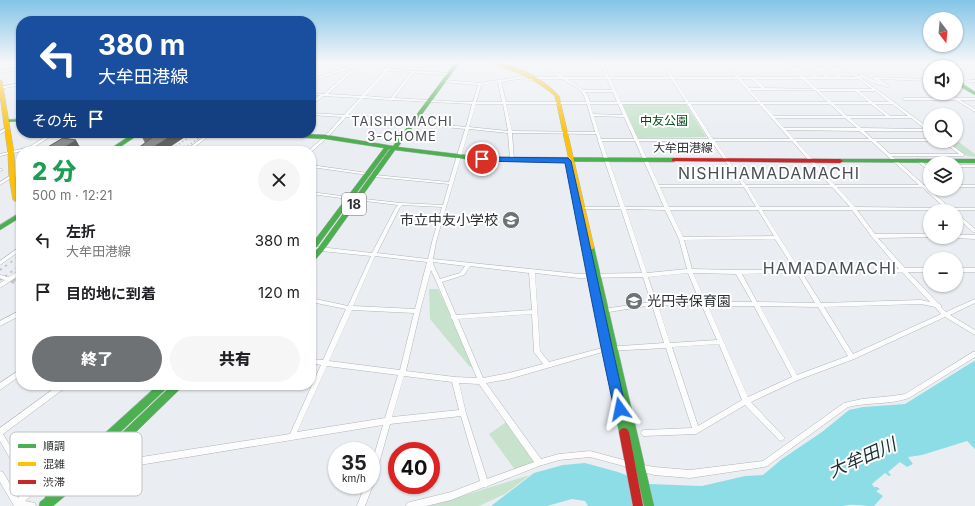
<!DOCTYPE html>
<html lang="ja">
<head>
<meta charset="utf-8">
<style>
  body { margin:0; font-family:Inter,"Noto Sans JP",sans-serif; background:#f6f6f6; color:#202124; height:100vh; display:flex; flex-direction:column; font-size:15px; white-space:nowrap }
  * { box-sizing:border-box; margin:0 }
  p { font-size:13px; color:#757577 }
  .icon { flex:none; width:22px; height:22px; fill:none; stroke:currentColor; stroke-width:2; stroke-linecap:round; stroke-linejoin:round }
  .map { position:relative; flex:1; overflow:hidden }
  .sheet { position:absolute; left:16px; top:146px; width:300px; height:244px; display:flex; flex-direction:column; background:#fff; border-radius:16px; box-shadow:0 1px 3px #0004 }
  .sheet>* { flex:none }
  .guide { position:absolute; left:16px; top:16px; width:300px; height:122px; border-radius:16px; box-shadow:0 1px 3px #0004; background:#1a4fa0; color:#fff; overflow:hidden }
  .needle { width:26px; rotate:164deg }
  .tools { position:absolute; left:923px; top:12px; display:grid; gap:8px }
  .tools a { display:grid; place-items:center; width:40px; height:40px; border-radius:50%; background:#fff; box-shadow:0 1px 3px #0004; font-size:20px }
  .speed { position:absolute; left:328px; top:442px; display:flex; gap:8px; font-size:20px; font-weight:700; text-align:center }
  .speed>* { display:grid; place-content:center; width:52px; height:52px; border-radius:50%; background:#fff; box-shadow:0 1px 3px #0004; line-height:1 }
  .speed small { font-size:10px; font-weight:400 }
  .speed .limit { border:6px solid #d22; background:#fff; color:#111 }
  .pin { position:absolute; display:grid; place-items:center; width:34px; height:34px; color:#fff; margin:-17px; border:2px solid #fff; border-radius:50%; box-shadow:0 1px 4px #0007 }
  .me { position:absolute; width:44px; margin:-22px; rotate:348deg; stroke-linejoin:round; filter:drop-shadow(0 0 3px #0008) }
  .turn { display:flex; align-items:center; gap:14px; height:84px; padding:0 16px; font-size:18px }
  .turn .icon { width:52px; height:52px; stroke-width:2.5 }
  .turn b { display:block; font-size:28px; line-height:34px }
  .then { display:flex; align-items:center; height:38px; padding:0 16px; background:#0003; gap:8px; font-size:15px }
  .round { display:grid; place-items:center; flex:none; width:42px; height:42px; border-radius:21px; background:#f6f6f6 }
  .summary { display:flex; align-items:center; justify-content:space-between; height:68px; padding:0 16px }
  h1 { font-size:24px; font-weight:800; line-height:30px; color:#1e9e55 }
  .cta { display:flex; gap:8px; margin-top:auto; padding:8px 16px }
  .cta a { flex:1; height:46px; border-radius:24px; background:#6e7275; color:#fff; font-size:16px; font-weight:800; line-height:46px; text-align:center }
  .cta a+a { background:#f6f6f6; color:#202124 }
  ul { padding:0; list-style:none }
  li { display:flex; align-items:center; gap:12px; height:52px; padding:0 16px }
  li div { flex:1 }
  li b { display:block; font-size:15px }
  li em { font-style:normal }
  .map>svg:first-child { display:block }
</style>
</head>
<body>
<div class="map">
<svg width="975" height="506" viewBox="0 0 975 506">
  <rect width="100%" height="100%" fill="#eaeef2"/>
  <g fill="#c7e3cd">
    <path d="M622,104H686L706,137L636,138Z"/>
    <path d="M956,140L975,154V157L967,156L947,141Z"/>
    <path d="M429,289H438L476,370L469,366L430,319Z"/>
    <path d="M509,420L539,463L515,470L489,434Z"/>
    <path d="M530,475L505,494L479,506H429Z"/>
  </g>
  <path fill="#8cdde5" d="M974,361L975,362V449L967,441L922,455L908,457L913,464L907,467L900,462L888,472L891,475L889,476L885,473L872,484L874,487H877L880,489L876,491L883,496L874,506C864,506 853,503 843,506H588L585,501L572,499L547,506H491L534,473L563,465L585,463L618,472L649,484L702,486L745,476L763,475L782,459L822,432L849,410L863,407L905,404Z"/>
  <g fill="none" stroke-linecap="round" stroke-linejoin="round">
    <path stroke="#c4c8cb" stroke-width="5.5" stroke-dasharray="5.5 2.5" stroke-linecap="butt" d="M10,279L21,285"/>
    <defs>
      <g id="street">
        <path d="M15,62H18L19,68L21,67V69H19L21,76V83L19,82L16,70L0,73V71L16,68Z"/>
        <path d="M392,62H395L389,69L449,73L451,74L449,75L414,73L394,98L462,102H473L478,85L444,82L442,81L443,80L480,83L524,76H525V78L501,82L506,102H586L584,96L581,91L576,87L562,79H537L529,81V79L537,77H559L548,68L545,62H548L551,67L555,71L564,77H606L600,62H603L609,77H670L661,62H664L673,77H736L723,62H726L739,77H800L784,62H787L789,64H839L837,62H840L860,77H862V79L894,102H895V103L930,129V131H864L873,139H930V141H876L890,154H959L942,141H946L965,155L963,156H892L924,185H930V187H927L950,208H975V210H857L875,234H930V237H932L878,238L905,268H930V272H908L939,304L941,305V307L946,312L975,299V303L950,315L975,330V335L945,317L854,359L798,380L751,402L783,436L785,438L783,440L781,441L779,440L745,405L696,434L644,436L642,435L641,433L642,431L644,430L692,428L666,348L606,351L509,379L486,383L541,459L559,454L590,451L631,462L634,463L635,465L634,467L631,468L590,457L559,460L539,466L488,486L485,488L484,487L451,500L426,506H406L407,503L410,502L451,492L480,481L461,416L390,424L375,478L374,481L371,482V466L383,425L109,470L98,468L95,467L94,465L95,463L98,462H109L290,434L321,365L311,363V359L323,360L346,309L311,302V298L348,306L371,256L311,250V246L372,253L395,209L398,205L357,200L355,199V198L401,203L443,205L449,184L375,177L373,176L375,175L449,182L465,129L346,117L327,138L311,152V151H308L325,136L342,117L311,115V113L344,115L360,98L323,96L311,106V103L320,95H311V93L324,94L354,67L311,82V80L358,63H360V65L328,94L361,96ZM791,66H799L813,77H804ZM803,66H811L825,77H817ZM815,66H821L837,77H829ZM825,66H841L856,77H841ZM388,71L411,72L391,98L365,96ZM567,79H607L612,90H583L578,86ZM610,79H671L686,102H621ZM674,79H737L758,102H689ZM741,79H752L761,88H749ZM756,79H802L813,89L765,88ZM806,79H859L872,89H817ZM498,82L502,102H476L481,85ZM750,90H815L828,102H761ZM819,91H855L869,102H832ZM859,91H875L889,102H873ZM585,92H613L617,102H590L588,96ZM363,98L390,100L391,101L393,100L472,104L466,127L348,115ZM476,104H503L508,131L469,127ZM506,104H587L595,132L512,131ZM590,104H618L623,115L593,114ZM622,104H687L709,139H638ZM691,104H759L790,139H713ZM763,104H830L843,116H774ZM834,104H871L886,116H847ZM875,104H892L908,116H890ZM594,116L624,117L634,139H601ZM775,118H845L857,128H784ZM850,118H911L925,129L861,128ZM469,129L508,133L510,160L512,161L514,160L512,133L596,134L598,139L597,140L598,141L620,207H582L580,208L582,209H621L642,273L579,274L433,259L436,242ZM786,130L859,131L869,139H794ZM602,141H635L664,207H625ZM639,141H711L742,185H659ZM715,141H792L830,185H746ZM796,141H871L919,185H835ZM660,187H744L756,207H669ZM748,187H832L850,207H760ZM837,187H922L945,208L855,207ZM402,205L442,207L432,242L428,259L377,253L399,209ZM626,209L665,210L679,239L687,269L647,273ZM670,210H758L774,236L683,237ZM762,210H852L872,237L899,269L800,270ZM775,239L795,270H738L692,269L684,240ZM375,256L427,262L415,309L353,306ZM433,262L465,266L460,273L440,279L433,264ZM470,266L529,273L532,310L456,315L442,282L464,275ZM431,270L436,281L451,316L450,317L452,319L477,378L455,377L406,371L420,311ZM902,272L930,302L921,300L821,303L802,273ZM535,273L579,278L643,277L651,302L603,309L601,310L600,311L601,312L603,313L652,305L664,343L606,347L549,362L540,351ZM688,273L700,302L656,301L648,277ZM693,273L736,274L752,302H706ZM797,273L815,303L757,302L742,274ZM921,304L935,307L941,314L853,354L824,307ZM658,305L702,306L717,340L670,343ZM708,306H754L792,377L748,397ZM760,306L818,307L848,356L797,375ZM352,310L414,313L400,370L329,361ZM532,314L534,352L543,364L509,373L483,378L458,319ZM719,344L742,400L698,426L672,347ZM327,366L398,375L385,418L297,432ZM404,376L452,382L459,410L392,417ZM459,383L479,384L534,462L487,479L466,413Z"/>
        <path d="M859,74H861L880,83L874,79V77L930,79V81L879,79L888,85V87H887L881,84V85H879L859,76Z"/>
        <path d="M975,80V82L956,83V81H957Z"/>
        <path d="M21,83V85L0,89V87Z"/>
        <path d="M945,93H949L957,98H975V100H960L975,109V112L956,100H904L902,99L904,98H953Z"/>
        <path d="M6,128L9,129L0,134V131Z"/>
        <path d="M51,133H56L31,149L0,156V154L29,147Z"/>
        <path d="M209,133H213L189,151H185Z"/>
        <path d="M917,159H919L926,165H930V167H924L917,161Z"/>
        <path d="M311,165L368,173L370,174L368,175L311,167Z"/>
        <rect x="956" y="165" width="19" height="2"/>
        <path d="M0,169H2L3,170L0,171Z"/>
        <path d="M11,175H13L14,176L0,185V182Z"/>
        <rect x="956" y="185" width="19" height="2"/>
        <path d="M311,192L349,197L351,198L349,199L311,194Z"/>
        <path d="M956,214H958L975,229V232H973L956,217Z"/>
        <path d="M956,235H975V239L954,238V237H956Z"/>
        <path d="M21,246V250L0,265V261Z"/>
        <rect x="956" y="268" width="19" height="4"/>
        <path d="M21,269V274L0,288V283L5,280L0,279V275L9,277Z"/>
        <path d="M21,310V315L0,326V321Z"/>
        <path d="M973,352H975V357L909,398C889,405 868,402 848,407L767,466L764,467L690,478L654,475L636,470L635,468L636,466L639,464L654,467L690,470L763,461L844,403L862,399L892,396L905,394Z"/>
        <path d="M21,369V375L0,390V383Z"/>
        <path d="M59,385H67L66,387L3,434L36,489L35,492L25,501L35,503L36,506H14L0,482V471L3,472L18,498L27,488L0,441V428Z"/>
        <path d="M371,482L373,485L365,506H357L365,485H371Z"/>
      </g>
      <g id="fast">
        <path d="M456,62H460L398,147L482,157L674,158L677,160L674,162L482,161L395,150L323,251L314,261H311V255L319,247L390,149H389L313,252H311V245L384,148L326,139L253,135L250,133H281L326,135L393,146Z"/>
        <path d="M512,62H596L594,63H514Z"/>
        <path d="M959,84H963L975,92V95L959,86Z"/>
        <path d="M21,119V121L5,122L3,121L5,120Z"/>
        <path d="M134,133H141L114,151H107Z"/>
        <path d="M840,159H975V163L838,162L837,161Z"/>
        <path d="M572,178L575,180L589,245H593L594,247L654,506H644L628,434L624,436L621,435L619,432L569,180Z"/>
        <path d="M21,212V217L0,230V225Z"/>
        <path d="M158,385H169L167,388L75,475L91,462L172,385H183L181,388L99,468L53,506H39L40,502L45,498L46,493L63,471Z"/>
      </g>
      <g id="slow">
        <path d="M486,62C512,62 542,77 559,96L594,247L593,249H591L588,247L555,96C540,83 523,74 505,68C499,66 492,65 486,62Z"/>
        <path d="M926,62H931L937,67H932Z"/>
        <path d="M0,80L2,81L14,153L15,176L19,199L21,200V204L13,200L9,176L8,153L0,96Z"/>
      </g>
      <g id="jam">
        <path d="M674,158L840,159L843,161L840,163L672,161V159Z"/>
        <path d="M624,428L627,429L629,432L643,506H633L619,432L621,429Z"/>
      </g>
    </defs>
    <use href="#street" stroke="#b1b4b7" stroke-width="1"/>
    <use href="#fast" stroke="#b1b4b7" stroke-width="1"/>
    <use href="#slow" stroke="#b1b4b7" stroke-width="1"/>
    <use href="#jam" stroke="#b1b4b7" stroke-width="1"/>
    <use href="#street" fill="#fcfcfd" fill-rule="evenodd"/>
    <use href="#fast" fill="#4caf50" fill-rule="evenodd"/>
    <use href="#slow" fill="#ffc107" fill-rule="evenodd"/>
    <use href="#jam" fill="#c62828" fill-rule="evenodd"/>
    <g stroke="#c0c0c1" stroke-width="1.5" stroke-dasharray="1.5 2.5" stroke-linecap="butt">
      <path d="M311,71L323,62"/>
      <path d="M169,151L195,133"/>
      <path d="M181,151L206,133"/>
    </g>
    <g stroke="#c0c0c1" stroke-width="2" stroke-dasharray="2 4.5" stroke-linecap="butt">
      <path d="M0,270L21,255"/>
      <path d="M0,280L21,265"/>
    </g>
    <defs>
      <path id="fast-bridge" d="M956,81L961,85"/>
    </defs>
    <use href="#fast-bridge" stroke="#b1b4b7" stroke-width="7" stroke-linecap="butt"/>
    <use href="#fast-bridge" stroke="#4caf50" stroke-width="6"/>
  </g>
  <path fill="#78787a" d="M141,135H188L145,143Z"/>
  <g fill="#616263">
    <path d="M176,133H187L188,135L164,151H147Z"/>
    <path d="M76,140L81,149L78,151H59Z"/>
  </g>
  <g fill="#8b8c8e" stroke="#616263">
    <path d="M144,133H176L147,151H134L153,137L141,135Z"/>
    <path d="M63,138L76,140L59,151H41Z"/>
    <path d="M19,167H21V174Z"/>
  </g>
  <linearGradient id="sky" x2="0" y2="1"><stop stop-color="#83c4e7"/><stop offset="0.47" stop-color="#f6f7f9"/><stop offset="1" stop-color="#f6f7f9" stop-opacity="0"/></linearGradient>
  <rect width="975" height="133" fill="url(#sky)"/>
  <path fill="#1a73e8" stroke="#114b97" d="M479,157L568,158L571,161C590,243 607,326 626,409L624,413L620,414L616,413L614,409C596,327 581,245 565,163L482,161H479Z"/>
  <defs>
    <symbol id="school-disc" viewBox="-11 -11 22 22"><circle r="9.5" fill="#6e7275" stroke="#fff"/><path d="M0-5L7-2L0 1L-7-2ZM-4 1L0 2.5L4 1V4Q0 6-4 4Z" fill="#fff"/></symbol>
  </defs>
  <g fill-rule="evenodd">
    <use href="#school-disc" x="501" y="210" width="20" height="20"/>
    <use href="#school-disc" x="624" y="291" width="20" height="20"/>
  </g>
  <g text-anchor="middle" stroke-width="4" stroke-linejoin="round" paint-order="stroke">
    <g font-size="12" fill="#014b16" stroke="#fff">
      <text x="664" y="125">中友公園</text>
    </g>
    <g font-size="12" fill="#2c2f31" stroke="#fff">
      <text x="683" y="152">大牟田港線</text>
    </g>
    <g font-size="13" letter-spacing="1" fill="#494f54" stroke="#fff">
      <text x="402" y="126">TAISHOMACHI<tspan x="402" dy="15">3-CHOME</tspan></text>
    </g>
    <rect fill="#fff" stroke="#6b6d6f" stroke-width="1" x="342" y="193" width="24" height="22" rx="3"/>
    <g font-size="13" font-weight="bold" fill="#2c2f31">
      <text x="354" y="209">18</text>
    </g>
    <g font-size="14" fill="#2c2f31" stroke="#fff" text-anchor="end">
      <text x="498" y="225">市立中友小学校</text>
      <text x="647" y="306" text-anchor="start">光円寺保育園</text>
    </g>
    <g font-size="16" letter-spacing="1" fill="#494f54" stroke="#fff">
      <text x="769" y="179">NISHIHAMADAMACHI</text>
      <text x="830" y="274">HAMADAMACHI</text>
    </g>
    <g font-size="18" font-style="italic" fill="#1b3031" stroke="#fff">
      <text transform="translate(862 458) rotate(-24)" y="6">大牟田川</text>
    </g>
  </g>
  <rect x="10" y="432" width="132" height="64" rx="6" fill="#fff" stroke="#c0c1c1" stroke-width="1"/>
  <rect x="18" y="444" width="18" height="4" fill="#4caf50"/>
  <rect x="18" y="462" width="18" height="4" fill="#ffc107"/>
  <rect x="18" y="480" width="18" height="4" fill="#c62828"/>
  <g font-size="11" fill="#2c2f31">
    <text x="43" y="450">順調</text>
    <text x="43" y="468">混雑</text>
    <text x="43" y="486">渋滞</text>
  </g>
</svg>
<div class="tools">
<a><svg class="needle" viewBox="-14 -14 28 28"><path d="M0-13l5 13h-10z" fill="#e53935"/><path d="M0 13l5-13h-10z" fill="#757577"/></svg></a>
<a><svg class="icon" aria-label="sound" viewBox="0 0 24 24"><path d="M4 9h4l5-4v14l-5-4H4zM17 9q2 3 0 6"/></svg></a>
<a><svg class="icon" aria-label="search" viewBox="0 0 24 24"><circle cx="10" cy="10" r="6"/><path d="M15 15l6 6"/></svg></a>
<a><svg class="icon" aria-label="layers" viewBox="0 0 24 24"><path d="M12 4l9 5-9 5-9-5zM3 14l9 5 9-5"/></svg></a>
<a>+</a>
<a>−</a>
</div>
<div class="speed"><div>35<small>km/h</small></div><div class="limit">40</div></div>
<div class="pin" style="left:482px;top:159px;background:#d93025"><svg class="icon" aria-label="arrive" viewBox="0 0 24 24"><path d="M6 21V4h12l-3 4 3 4H6"/></svg></div>
<svg class="me" style="left:620px;top:409px" viewBox="-20 -20 40 40"><path d="M0-17L14 15 0 8-14 15z" fill="#1a73e8" stroke="#fff" stroke-width="4"/></svg>
<div class="guide">
<div class="turn"><svg class="icon" aria-label="left" viewBox="0 0 24 24"><path d="M17 20v-9H6M10 6l-5 5 5 5"/></svg><div><b>380 m</b>大牟田港線</div></div>
<div class="then">その先<svg class="icon" aria-label="arrive" viewBox="0 0 24 24"><path d="M6 21V4h12l-3 4 3 4H6"/></svg></div>
</div>
<section class="sheet">
<div class="summary"><div><h1>2 分</h1><p>500 m · 12:21</p></div><a class="round"><svg class="icon" aria-label="close" viewBox="0 0 24 24"><path d="M6 6l12 12M18 6L6 18"/></svg></a></div>
<ul>
<li><svg class="icon" aria-label="left" viewBox="0 0 24 24"><path d="M17 20v-9H6M10 6l-5 5 5 5"/></svg><div><b>左折</b><p>大牟田港線</p></div><em>380 m</em></li>
<li><svg class="icon" aria-label="arrive" viewBox="0 0 24 24"><path d="M6 21V4h12l-3 4 3 4H6"/></svg><div><b>目的地に到着</b></div><em>120 m</em></li>
</ul>
<div class="cta"><a>終了</a><a>共有</a></div>
</section>
</div>
</body>
</html>
